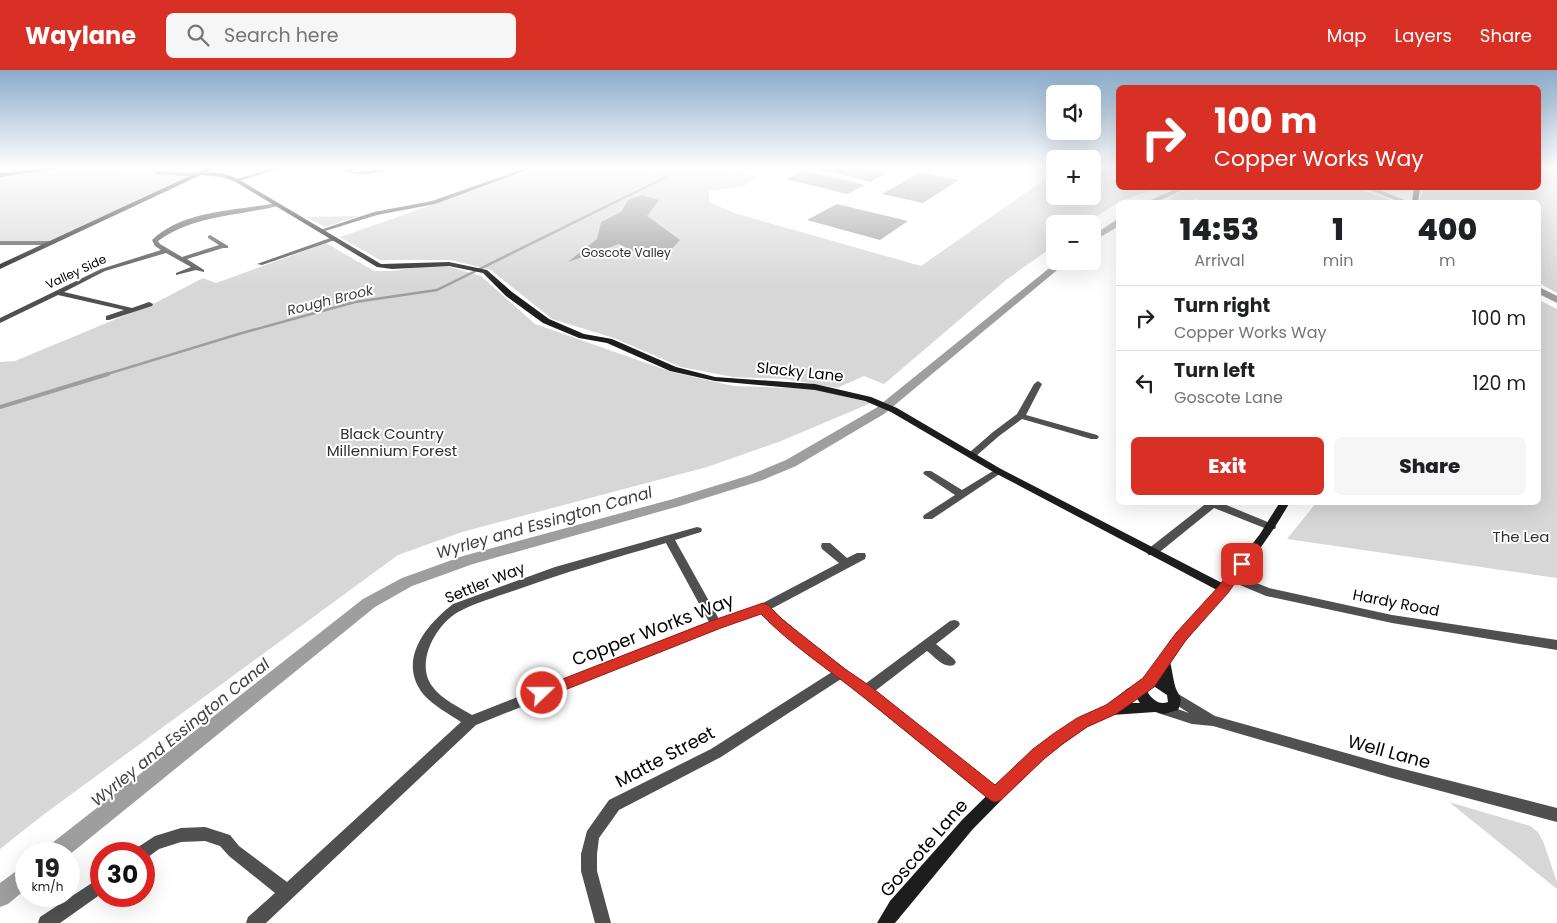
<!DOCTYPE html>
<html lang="en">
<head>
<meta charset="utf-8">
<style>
  body { margin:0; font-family:Poppins,sans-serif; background:#f6f6f6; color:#202124; height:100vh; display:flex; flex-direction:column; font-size:19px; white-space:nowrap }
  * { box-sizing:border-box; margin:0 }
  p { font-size:16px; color:#757577 }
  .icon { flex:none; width:28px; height:28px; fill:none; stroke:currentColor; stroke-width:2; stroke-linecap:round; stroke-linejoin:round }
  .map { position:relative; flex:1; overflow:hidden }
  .sheet { position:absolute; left:1116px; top:130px; width:425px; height:305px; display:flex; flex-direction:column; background:#fff; border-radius:8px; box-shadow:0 5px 20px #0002 }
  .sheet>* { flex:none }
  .banner { position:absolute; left:1116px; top:15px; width:425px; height:105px; border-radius:8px; box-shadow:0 5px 20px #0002; background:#d93025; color:#fff; overflow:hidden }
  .controls { position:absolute; left:1046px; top:15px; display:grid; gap:10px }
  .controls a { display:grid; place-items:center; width:55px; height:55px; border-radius:8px; background:#fff; box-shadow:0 5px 20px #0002; font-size:25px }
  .speed { position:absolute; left:15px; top:772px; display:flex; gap:10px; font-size:25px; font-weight:700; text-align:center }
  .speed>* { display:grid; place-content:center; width:65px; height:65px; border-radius:50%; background:#fff; box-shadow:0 5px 20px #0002; line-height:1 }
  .speed small { font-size:12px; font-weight:400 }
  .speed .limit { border:8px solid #d22; background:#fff; color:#111 }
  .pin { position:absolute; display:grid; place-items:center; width:42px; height:42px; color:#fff; margin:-21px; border-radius:10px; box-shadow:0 2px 8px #0006 }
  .me { position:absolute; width:55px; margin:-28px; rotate:68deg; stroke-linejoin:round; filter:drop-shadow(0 0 4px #0008) }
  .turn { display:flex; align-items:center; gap:18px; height:105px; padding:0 15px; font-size:22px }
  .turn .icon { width:65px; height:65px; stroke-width:2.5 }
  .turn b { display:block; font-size:35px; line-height:42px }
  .eta { display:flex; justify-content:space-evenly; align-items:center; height:85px; text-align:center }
  .eta b { font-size:30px; font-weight:800; line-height:35px }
  .button { display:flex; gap:10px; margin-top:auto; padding:10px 15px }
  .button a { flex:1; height:58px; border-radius:8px; background:#d93025; color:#fff; font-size:20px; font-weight:800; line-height:58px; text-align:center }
  .button a+a { background:#f6f6f6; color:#202124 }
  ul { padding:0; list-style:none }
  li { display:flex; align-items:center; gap:15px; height:65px; padding:0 15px; border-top:1px solid #e0e0e0 }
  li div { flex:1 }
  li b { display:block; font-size:19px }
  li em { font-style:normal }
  header { display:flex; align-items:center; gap:30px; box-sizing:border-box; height:70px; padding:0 25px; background:#d93025; color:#fff }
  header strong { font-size:24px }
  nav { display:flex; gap:28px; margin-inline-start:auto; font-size:18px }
  .search { width:350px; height:45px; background:#f6f6f6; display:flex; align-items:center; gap:12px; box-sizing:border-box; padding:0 18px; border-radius:8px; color:#757577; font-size:19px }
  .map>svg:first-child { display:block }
</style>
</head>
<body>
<header>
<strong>Waylane</strong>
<div class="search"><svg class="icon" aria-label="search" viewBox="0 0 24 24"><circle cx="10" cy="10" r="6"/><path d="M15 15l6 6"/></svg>Search here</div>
<nav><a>Map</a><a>Layers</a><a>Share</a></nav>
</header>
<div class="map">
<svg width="1557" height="853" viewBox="0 0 1557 853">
  <rect width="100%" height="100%" fill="#fff"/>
  <g fill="#d7d7d7">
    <path d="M80,97H113L110,99L157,101L153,104L191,106L51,173L33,171L0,172V107Z"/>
    <path d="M541,97H643L650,100L659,97H723L757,106L745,116L709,121V132L734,143L921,196L1055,102V126H1092L1093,97H1119V118H1155L1119,132L1085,154H1055V175L1006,210L884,314L864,306L837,318L786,309L733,307L681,297L614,268L552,249L491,200L451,190H380L340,167Z"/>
    <path d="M1539,97H1557V223L1539,213V132H1419L1424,118H1539Z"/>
    <path d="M1191,118H1356L1396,132H1207L1195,129L1188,132H1169L1174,125Z"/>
    <path d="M358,146L325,157L306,147Z"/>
    <path d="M326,173L374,201H392L420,197L447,196L481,206L535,254L672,302L733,316L817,319L871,333L781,371L707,397L462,462L398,485L43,745L0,779V292L15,291L157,232L203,208L216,213Z"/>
    <path d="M1539,230L1557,239V508L1287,469L1316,433L1539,432Z"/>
    <path d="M1449,732L1530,756L1538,762L1543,771L1557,812V819Z"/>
  </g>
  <g fill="#9e9e9e">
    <path d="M810,97H862L887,103L870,112Z"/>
    <path d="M804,100L865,115L847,124L786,109Z"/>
    <path d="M920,102L959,110L923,133L882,124Z"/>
    <path d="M642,125L659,130L647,146L680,170L670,181L639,184L619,174L568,192L597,169L601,152L621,142L628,130Z"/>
    <path d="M837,134L908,151L880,170L807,150Z"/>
  </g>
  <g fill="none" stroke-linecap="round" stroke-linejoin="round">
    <path stroke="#9e9e9e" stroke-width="2.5" d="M104,305L242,263L355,232L437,220L662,109L677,97"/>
    <path stroke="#9e9e9e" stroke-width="4" d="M0,337L108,304"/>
    <g fill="#9e9e9e" fill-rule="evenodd">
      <path d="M1178,118H1187L1156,132H1146Z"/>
      <path d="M1364,118H1374L1410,132H1400Z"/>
      <path d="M1116,150H1119V156L1092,172V166Z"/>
      <path d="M1058,191H1068L884,344L796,396L760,411L683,435L473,494L412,516L375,537L69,785L44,784L47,777L363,529L402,508L463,486L673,429L750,405L786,390L876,338Z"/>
      <path d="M1539,217L1557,226V233L1539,224Z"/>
      <path d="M26,796V819L8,834L0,837V813L19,799Z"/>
    </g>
    <g fill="#505050" fill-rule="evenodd">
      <path d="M277,97H286L236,112L233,110Z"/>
      <path d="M337,97H344L357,102L391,97C375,105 353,108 337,97Z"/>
      <path d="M528,97H536L435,134L377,145L322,162L317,161L374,142L432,131Z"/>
      <path d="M157,101L197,103L200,105L197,107L155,104L154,103Z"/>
      <path d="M276,133L279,135L278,136C237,146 194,145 158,171L160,174L182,187L219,175L208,168V166L210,165L228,176V178H223L187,189L204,200V202L196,200L176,205V203L191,197L166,183L105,201L64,222L132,238L149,232L153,234L152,236L109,250H106V246L124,240L58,225L0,253V248L101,199L161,180L155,176L152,170C183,140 236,141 276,133Z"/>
      <path d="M333,167L336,169L335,170L262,195L257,194Z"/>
      <path d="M0,171H51L54,173L51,175H0Z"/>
      <path d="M1038,311L1042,314L1026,345L1097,365L1099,367L1097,369H1091L1022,349L999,366L976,386H970L968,384L970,382L993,362L1017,344L1034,314Z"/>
      <path d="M998,398L1001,399L1003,401L1001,403L932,449H924L923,447L924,445L955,425L925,405L923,403L925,401H931L962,420Z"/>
      <path d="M1208,432H1219L1275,455L1276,457L1275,459H1267L1214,438L1156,485H1148L1147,482L1148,479Z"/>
      <path d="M697,457L701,458L702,460L701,462L675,470L719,549L759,535L839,493L822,479L821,476L822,473H830L847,488L857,483H865L866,486L865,489L771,539L805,568L865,614L950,551L954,550L958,551L960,554L958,557L936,574L954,589L956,592L954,595C944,599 935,587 927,581L875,621L1000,720L1002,725L1000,730L995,731L990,730L841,609L721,687L619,740L599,768L597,784V801L611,853H595L581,801V784L587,761L609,730L711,679L832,602L796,575L761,543L720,557L476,655L266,853H246L248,847L275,823L229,786L220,776L205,771L181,772L159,779L144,790V784H133L135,779L155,766L181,758L205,757L230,765L239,776L287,812L461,652C449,644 434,636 424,625C396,591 426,555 453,534L555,497ZM666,473L709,552L472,645C459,637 441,629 432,616C414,591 438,551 462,540C478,532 496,527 513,521C563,503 614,488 666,473Z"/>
      <path d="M1232,503L1269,518L1392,545L1557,570V580L1392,553L1266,526L1228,510L1226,507L1228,504Z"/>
      <path d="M1175,622L1215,646L1392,696L1557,738V752L1392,708L1213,656L1192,654L1158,643L1156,639L1158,635L1163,634L1189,643L1170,631L1169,627L1170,623Z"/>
      <path d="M101,807V824L60,853H38L40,847Z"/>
    </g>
    <g fill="#1d1d1d" fill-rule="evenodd">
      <path d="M52,97H70L0,107V103Z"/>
      <path d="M207,98L210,100L207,102L222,103L238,109L381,194L449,192L487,200L512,222L549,249L584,264L612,269L676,297L715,307L815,314L871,327L897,338L1001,399L1222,513L1260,464L1280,432H1290C1257,491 1211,538 1170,591C1172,600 1173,608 1175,616C1179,628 1184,626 1178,640L1164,644L1155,642L1112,645L1087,657L1043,688L972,760L895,853H877L890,831L962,750L1033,680L1077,649L1106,636L1127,619L1144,610L1170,573L1217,520L995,403L891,342L865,331L815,320L715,311L670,301L607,273L579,268L543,253L506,226L483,203L449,196L392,199L377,197L234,111L221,107L201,105L0,199V194ZM1155,617L1167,625L1168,632C1159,635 1153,630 1148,623L1149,619ZM1136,627L1140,633H1128Z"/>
      <path d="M1414,118H1420L1418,132H1412Z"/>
    </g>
  </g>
  <linearGradient id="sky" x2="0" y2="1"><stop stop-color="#8aabca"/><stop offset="0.45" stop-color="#fff"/><stop offset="1" stop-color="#fff" stop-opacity="0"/></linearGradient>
  <rect width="1557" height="217" fill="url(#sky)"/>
  <path fill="#d93025" stroke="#8d1f18" d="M1242,490L1248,494L1246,497L1228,523L1186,570L1154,617L1116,644L1087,657L1064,673L1044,689L1001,730L995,732L990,730C947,695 905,660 862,626C828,599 791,575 761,544L721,558L547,627L542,629L537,627L535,623L537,619L711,551L763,533L768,535L783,550L845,599L870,616L995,715L1033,679L1053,664L1077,648L1106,635L1143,608L1176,563L1219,516L1237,491Z"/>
  <g text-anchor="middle" stroke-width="4" stroke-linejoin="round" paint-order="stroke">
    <g font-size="12" fill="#2e2e2e" stroke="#fff">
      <text x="626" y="187">Goscote Valley</text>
    </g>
    <g font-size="12" fill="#000" stroke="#fff">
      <text transform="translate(76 202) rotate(-25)" y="4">Valley Side</text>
    </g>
    <g font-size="14" font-style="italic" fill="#3f3f3f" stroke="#fff">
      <text transform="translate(330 230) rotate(-14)" y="5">Rough Brook</text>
    </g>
    <g font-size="15" fill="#000" stroke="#fff">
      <text transform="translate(800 302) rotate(6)" y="5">Slacky Lane</text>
      <text transform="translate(485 513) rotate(-22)" y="5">Settler Way</text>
      <text transform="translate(1396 533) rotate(11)" y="5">Hardy Road</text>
    </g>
    <g font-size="15" fill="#2e2e2e" stroke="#fff">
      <text x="392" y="369">Black Country<tspan x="392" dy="17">Millennium Forest</tspan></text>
      <text x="1521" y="472">The Lea</text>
    </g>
    <g font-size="16" font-style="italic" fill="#3f3f3f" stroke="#fff">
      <text transform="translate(544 452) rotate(-16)" y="6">Wyrley and Essington Canal</text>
      <text transform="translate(180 662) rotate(-39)" y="6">Wyrley and Essington Canal</text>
    </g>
    <g font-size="18" fill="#000" stroke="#fff">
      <text transform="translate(653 560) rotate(-21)" y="6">Copper Works Way</text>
      <text transform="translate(1389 682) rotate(15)" y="6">Well Lane</text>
      <text transform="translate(665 687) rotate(-28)" y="6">Matte Street</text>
      <text transform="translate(924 778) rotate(-49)" y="6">Goscote Lane</text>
    </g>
  </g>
</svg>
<div class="controls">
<a><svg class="icon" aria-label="sound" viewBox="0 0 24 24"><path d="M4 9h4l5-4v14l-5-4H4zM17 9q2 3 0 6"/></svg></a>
<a>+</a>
<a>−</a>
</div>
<div class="speed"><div>19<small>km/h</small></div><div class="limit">30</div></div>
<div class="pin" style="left:1242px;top:494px;background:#d93025"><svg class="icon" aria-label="arrive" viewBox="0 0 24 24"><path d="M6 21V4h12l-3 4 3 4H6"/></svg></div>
<svg class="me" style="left:542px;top:623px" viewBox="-20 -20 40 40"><circle r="17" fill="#d93025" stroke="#fff" stroke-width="3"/><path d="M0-11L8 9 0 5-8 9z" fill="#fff"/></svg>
<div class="banner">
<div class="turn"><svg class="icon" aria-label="right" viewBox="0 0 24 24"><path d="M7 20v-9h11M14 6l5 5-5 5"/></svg><div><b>100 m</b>Copper Works Way</div></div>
</div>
<section class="sheet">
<div class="eta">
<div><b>14:53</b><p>Arrival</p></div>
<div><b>1</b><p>min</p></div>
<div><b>400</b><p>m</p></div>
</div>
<ul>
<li><svg class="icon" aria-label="right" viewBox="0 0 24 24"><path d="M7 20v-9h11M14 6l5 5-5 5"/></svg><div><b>Turn right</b><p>Copper Works Way</p></div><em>100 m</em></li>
<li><svg class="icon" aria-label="left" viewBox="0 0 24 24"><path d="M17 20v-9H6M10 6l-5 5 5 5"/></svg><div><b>Turn left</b><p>Goscote Lane</p></div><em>120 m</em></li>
</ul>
<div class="button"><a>Exit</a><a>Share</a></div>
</section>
</div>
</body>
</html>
